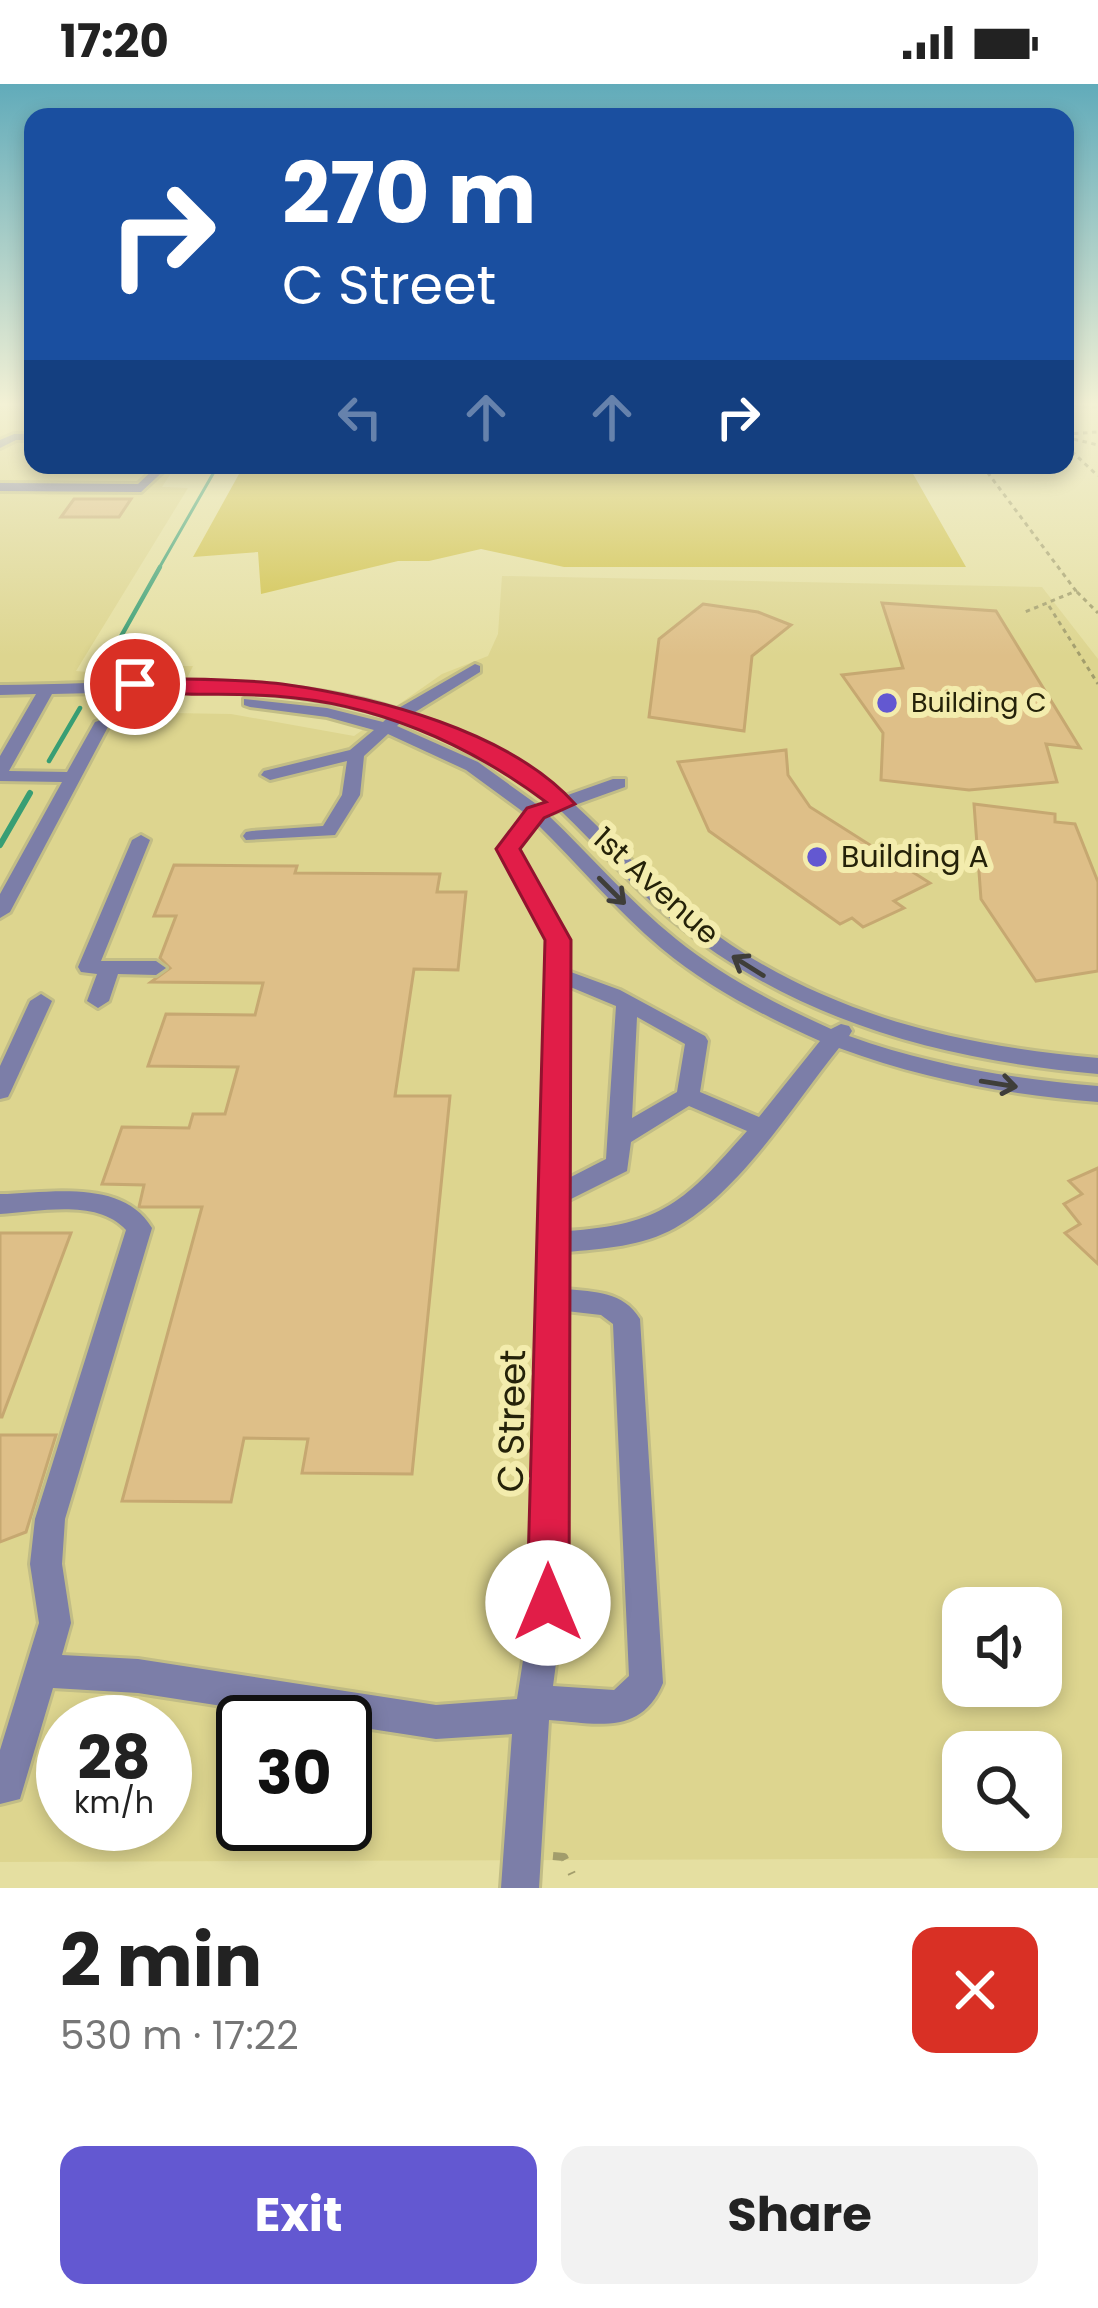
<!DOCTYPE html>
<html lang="en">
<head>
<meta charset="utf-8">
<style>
  body { margin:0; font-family:Poppins,sans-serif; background:#f2f2f2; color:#222; height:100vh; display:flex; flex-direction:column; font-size:45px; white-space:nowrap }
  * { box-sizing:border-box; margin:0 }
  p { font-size:39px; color:#767676 }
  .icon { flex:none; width:66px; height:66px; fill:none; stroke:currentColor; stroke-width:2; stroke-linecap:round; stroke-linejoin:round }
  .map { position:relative; height:1804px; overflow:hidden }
  .drawer { display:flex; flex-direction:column; background:#fff; flex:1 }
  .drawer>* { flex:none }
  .banner { position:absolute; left:24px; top:24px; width:1050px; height:366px; border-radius:24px; box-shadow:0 6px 18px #0003; background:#1a4fa0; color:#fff; overflow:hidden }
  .buttons { position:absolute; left:942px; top:1503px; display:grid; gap:24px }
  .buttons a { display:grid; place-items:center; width:120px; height:120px; border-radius:24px; background:#fff; box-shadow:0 6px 18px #0003; font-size:60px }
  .speed { position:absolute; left:36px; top:1611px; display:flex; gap:24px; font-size:60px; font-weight:700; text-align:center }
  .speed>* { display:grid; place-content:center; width:156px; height:156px; border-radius:50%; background:#fff; box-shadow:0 6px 18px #0003; line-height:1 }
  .speed small { font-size:30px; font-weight:400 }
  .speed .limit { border:6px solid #111; border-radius:18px; background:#fff; color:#111 }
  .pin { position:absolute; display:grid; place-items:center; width:102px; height:102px; color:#fff; margin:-51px; border:6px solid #fff; border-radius:50%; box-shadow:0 3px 12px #0007 }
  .me { position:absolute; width:132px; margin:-66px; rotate:0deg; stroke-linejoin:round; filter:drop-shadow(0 0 9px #0008) }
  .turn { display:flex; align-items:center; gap:42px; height:252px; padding:0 60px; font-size:54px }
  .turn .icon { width:156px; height:156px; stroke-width:2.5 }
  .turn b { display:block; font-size:84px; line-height:102px }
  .lanes { display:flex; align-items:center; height:114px; padding:0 60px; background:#0003; justify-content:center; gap:60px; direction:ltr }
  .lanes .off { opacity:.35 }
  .round { display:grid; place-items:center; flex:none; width:126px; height:126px; border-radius:24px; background:#f2f2f2 }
  .headline { display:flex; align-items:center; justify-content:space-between; height:204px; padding:0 60px }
  h1 { font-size:72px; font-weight:700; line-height:90px }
  .primary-button { display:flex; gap:24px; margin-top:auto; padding:24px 60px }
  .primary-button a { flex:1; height:138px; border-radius:24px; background:#6358d1; color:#fff; font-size:48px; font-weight:700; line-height:138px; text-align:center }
  .primary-button a+a { background:#f2f2f2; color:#222 }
  .status { display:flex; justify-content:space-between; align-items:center; height:84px; padding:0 60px; background:#fff; direction:ltr }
  .status svg { height:33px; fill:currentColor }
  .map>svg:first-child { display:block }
</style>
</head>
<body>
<div class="status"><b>17:20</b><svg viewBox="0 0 49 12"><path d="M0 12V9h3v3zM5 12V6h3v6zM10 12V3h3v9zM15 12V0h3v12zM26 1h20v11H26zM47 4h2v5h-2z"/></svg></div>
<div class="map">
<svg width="1098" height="1804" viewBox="0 0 1098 1804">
  <rect width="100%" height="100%" fill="#e5dfa1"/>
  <path fill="#ddd58f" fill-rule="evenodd" d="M0,319H33V381H176L162,403L188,404L76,587L122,591L128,582H193L170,629L231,630L354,652L442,590L488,572L498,550L502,492L1042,503L1098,575V1774L0,1778ZM963,1524H1041V1602H963ZM63,1638H165V1740H63ZM243,1638H345V1740H243ZM963,1668H1041V1746H963Z"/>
  <path fill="#cfc047" d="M244,381H908L966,483H564L481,465L429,477H398L261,510L258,468L193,473Z"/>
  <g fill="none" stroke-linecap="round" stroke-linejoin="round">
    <path stroke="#389e74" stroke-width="3" d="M158,486L218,381"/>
    <g stroke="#389e74" stroke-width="4.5">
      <path d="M101,588L160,483"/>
      <path d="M49,677L80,624"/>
    </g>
    <path stroke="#389e74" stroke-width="6" d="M0,761L30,709"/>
  </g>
  <g fill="#debf88" stroke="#c6a871" stroke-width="3">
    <path d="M74,415H131L119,433H61Z"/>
    <path d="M882,519L996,527L1080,664L1046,660L1057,698L969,706L881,696L883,649L842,591L903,584Z"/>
    <path d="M703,520L758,528L791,541L752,572L744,647L649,633L659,555Z"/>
    <path d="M786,666L788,691L810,723L930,799L894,817L904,824L863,843L852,834L840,840L709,747L678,678Z"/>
    <path d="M974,720L1055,730V738L1075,740L1098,798V887L1036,897L981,815Z"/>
    <path d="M174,781L297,782L295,789L440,790L437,808H466L458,886L414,885L395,1012H450L412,1390L302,1389L308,1355L244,1354L231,1418L122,1417L202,1123H139L144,1101L102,1100L122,1043L189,1044L193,1030H225L238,983L148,982L166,930L255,931L263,899L151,898L170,884L160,874L176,832H154Z"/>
    <path d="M1098,1084V1180L1065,1149L1080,1140L1064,1120L1082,1110L1069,1097Z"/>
    <path d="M0,1149H71L2,1333H0Z"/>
    <path d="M0,1351H56L26,1448L0,1458Z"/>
  </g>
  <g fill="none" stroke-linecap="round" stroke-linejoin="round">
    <defs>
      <g id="minor">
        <path d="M33,350V356H16L0,364V356L14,350Z"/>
        <path d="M158,381H170L141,408L0,407V399L138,400Z"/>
        <path d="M475,580L480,582V588L412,630C468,648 521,674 565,712L613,695H625V703L575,721C611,754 644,791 681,823C800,924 946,961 1098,974V990C943,976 794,937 672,836C632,803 598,762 560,726L548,731C591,772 630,818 676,855C723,893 776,920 831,945L841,940L849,942L852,947L849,952C930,981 1012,995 1098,1002V1018C1008,1011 923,995 839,964C792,1022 741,1107 675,1144C643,1162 603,1165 566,1168V1205C595,1208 623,1207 640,1235L663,1599C641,1653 595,1639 549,1636L539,1804H501L512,1650L436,1655L345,1641V1638H325L138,1609L53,1604L20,1715L0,1720V1666L39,1539L30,1480L35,1435L126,1146C97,1114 38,1128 0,1130V1110C48,1109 123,1094 152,1144L65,1435L62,1480L71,1539L62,1571L138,1575L436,1621L517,1615L532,1519L548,856L499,765L526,730L466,686L388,650L364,672L360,711L335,751L246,756L243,752L246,748L252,747L323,742L342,711L347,677L270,696L261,691L264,687L350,666L374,646L327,633L250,623L244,621V615L327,624L383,638L388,633C282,598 162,609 52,610L9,687L67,688L95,638L101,636L109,641L10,828L0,834V810L62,698L0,697V672L36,610L0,611V601C130,600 272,585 397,625ZM402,637C456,655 508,680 550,718L539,722L478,678L397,642ZM537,740C579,781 616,826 661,864C709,904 764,932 820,957L759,1033L700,1008L708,957L705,952L620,906L568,887V856L517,765ZM568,902L616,922L606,1075L567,1095ZM637,933L685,960L677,1008L632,1034ZM689,1022L747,1047C685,1117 663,1141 566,1147L567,1117L627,1087L631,1058ZM566,1227L601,1231L613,1240L629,1592L614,1606L553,1602L564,1519Z"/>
        <path d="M141,751L150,756L101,877H156L166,884L156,891L118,890L109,917L98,924L87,917L97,890L81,888L78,883L132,756Z"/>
        <path d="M41,910L52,917L11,1007L8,1013L0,1015V982L30,917Z"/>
      </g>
    </defs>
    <use href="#minor" stroke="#c2bd86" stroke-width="6"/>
    <g stroke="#a29d6c" stroke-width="3" stroke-dasharray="4.5 4.5" stroke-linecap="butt">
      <path d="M1065,321L1098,323"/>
      <path d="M1065,350L1098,348"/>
      <path d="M1065,353L1098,361"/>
      <path d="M1065,361L1098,392"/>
      <path d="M982,381L1076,507L1025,528"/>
      <path d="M1077,508L1098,529"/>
      <path d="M1049,522L1098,600"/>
    </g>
    <path stroke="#a29d6c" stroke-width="8" stroke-dasharray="14 14" stroke-linecap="butt" d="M553,1772L564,1773L572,1790"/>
    <use href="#minor" fill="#7c7ea8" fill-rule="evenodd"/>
  </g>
  <defs><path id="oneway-shaft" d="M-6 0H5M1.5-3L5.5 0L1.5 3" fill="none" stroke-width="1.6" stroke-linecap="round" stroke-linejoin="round" transform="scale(3)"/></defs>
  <g stroke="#3f3e39">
    <use href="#oneway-shaft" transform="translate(612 807) rotate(45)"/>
    <use href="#oneway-shaft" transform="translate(748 882) rotate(-148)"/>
    <use href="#oneway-shaft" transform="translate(999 1000) rotate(9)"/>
  </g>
  <linearGradient id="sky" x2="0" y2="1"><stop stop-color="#61abba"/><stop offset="0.56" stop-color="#f3f1d5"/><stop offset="1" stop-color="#f3f1d5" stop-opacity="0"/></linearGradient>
  <rect width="1098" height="572" fill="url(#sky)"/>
  <path fill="#e11d48" stroke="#92132f" stroke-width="3" d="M135,594C184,596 234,594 282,600C376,613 510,647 575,720L544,734L520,765L571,856L569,1519L563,1534L548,1540L534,1534L527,1519L545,856L496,765L527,724L546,718C467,659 375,619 275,612C227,608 175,614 128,604V596Z"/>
  <g fill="#6358d1" stroke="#f3ecad" stroke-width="4.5">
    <circle cx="887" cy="619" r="12"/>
    <circle cx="817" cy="773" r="12"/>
  </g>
  <g text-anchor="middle" stroke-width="12" stroke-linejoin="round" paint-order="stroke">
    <g font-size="27" fill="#252209" stroke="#f3ecad" text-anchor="start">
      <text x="911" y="628">Building C</text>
    </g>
    <g font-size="30" fill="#252209" stroke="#f3ecad" text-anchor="start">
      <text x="841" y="783">Building A</text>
    </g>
    <g font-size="30" fill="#252209" stroke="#f3ecad">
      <text transform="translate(656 802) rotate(42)" y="10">1st Avenue</text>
    </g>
    <g font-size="36" fill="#252209" stroke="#f3ecad">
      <text transform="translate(511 1337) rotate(-89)" y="13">C Street</text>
    </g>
  </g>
</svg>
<div class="buttons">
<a><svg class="icon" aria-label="sound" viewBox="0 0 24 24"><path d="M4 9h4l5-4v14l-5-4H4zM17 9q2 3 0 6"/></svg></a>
<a><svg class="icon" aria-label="search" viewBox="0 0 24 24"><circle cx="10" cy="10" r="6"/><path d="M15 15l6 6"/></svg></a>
</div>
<div class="speed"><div>28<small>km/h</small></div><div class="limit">30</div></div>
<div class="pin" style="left:135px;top:600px;background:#d93025"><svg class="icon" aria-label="arrive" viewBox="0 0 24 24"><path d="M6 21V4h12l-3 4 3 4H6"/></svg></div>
<svg class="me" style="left:548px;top:1519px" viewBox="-20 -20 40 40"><circle r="19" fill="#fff"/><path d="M0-13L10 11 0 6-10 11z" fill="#e11d48"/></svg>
<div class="banner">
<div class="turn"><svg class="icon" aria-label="right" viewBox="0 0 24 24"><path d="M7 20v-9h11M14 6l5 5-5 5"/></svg><div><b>270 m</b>C Street</div></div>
<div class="lanes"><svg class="icon off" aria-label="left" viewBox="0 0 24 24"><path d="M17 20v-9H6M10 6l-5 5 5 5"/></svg><svg class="icon off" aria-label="ahead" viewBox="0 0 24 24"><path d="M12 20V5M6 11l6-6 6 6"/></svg><svg class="icon off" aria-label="ahead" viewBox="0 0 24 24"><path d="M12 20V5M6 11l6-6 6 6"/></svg><svg class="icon" aria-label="right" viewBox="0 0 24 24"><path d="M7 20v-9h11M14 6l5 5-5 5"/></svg></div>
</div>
</div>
<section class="drawer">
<div class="headline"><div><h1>2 min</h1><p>530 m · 17:22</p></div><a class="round" style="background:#d93025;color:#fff"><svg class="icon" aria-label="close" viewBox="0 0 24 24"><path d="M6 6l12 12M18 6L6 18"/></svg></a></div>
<div class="primary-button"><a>Exit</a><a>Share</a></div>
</section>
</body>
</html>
